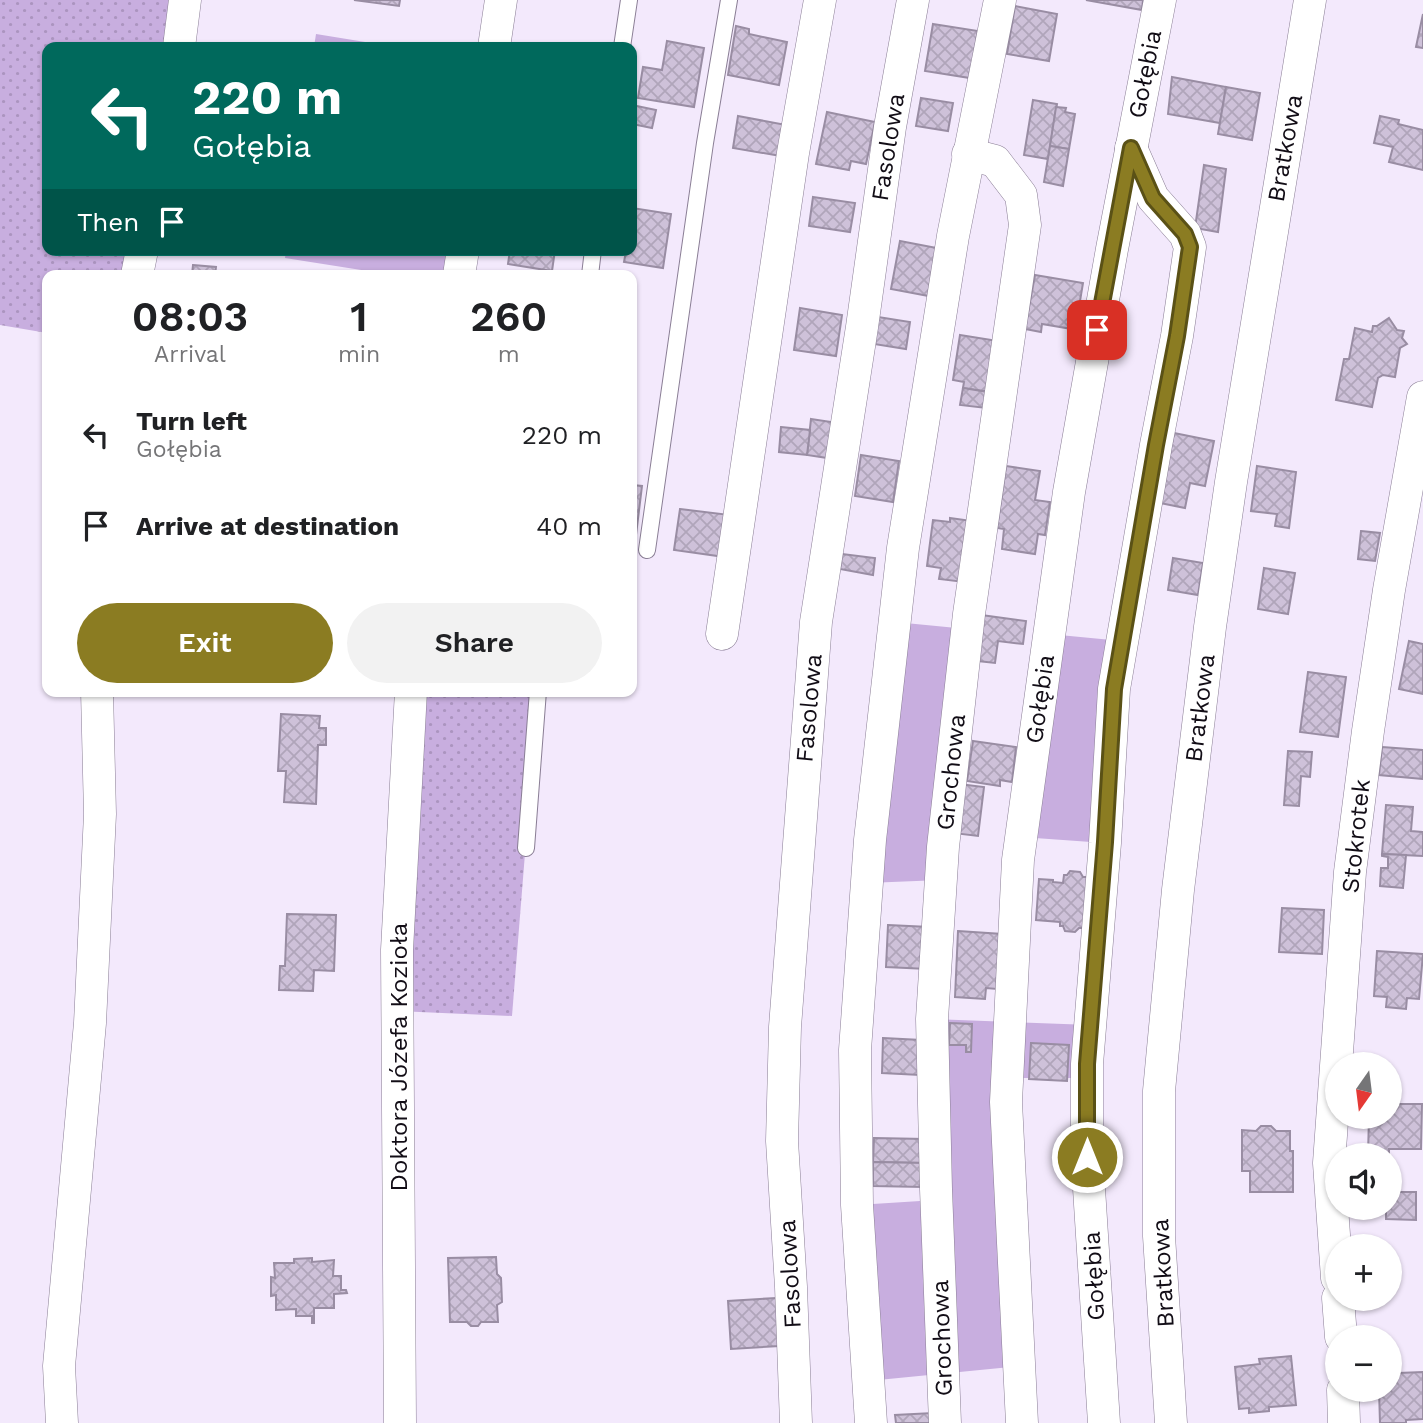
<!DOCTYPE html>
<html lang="en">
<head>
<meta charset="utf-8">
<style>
  body { margin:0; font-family:"Work Sans",sans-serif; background:#f2f2f2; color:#202124; height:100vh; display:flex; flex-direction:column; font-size:26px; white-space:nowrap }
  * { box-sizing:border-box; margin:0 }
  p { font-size:23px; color:#757577 }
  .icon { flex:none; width:38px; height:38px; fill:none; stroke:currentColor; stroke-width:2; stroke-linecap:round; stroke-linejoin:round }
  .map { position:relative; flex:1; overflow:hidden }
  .panel { position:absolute; left:42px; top:270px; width:595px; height:427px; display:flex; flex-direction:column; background:#fff; border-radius:14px; box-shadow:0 2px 5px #0004 }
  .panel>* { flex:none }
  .banner { position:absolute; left:42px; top:42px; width:595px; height:214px; border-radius:14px; box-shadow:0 2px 5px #0004; background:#00695c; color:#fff; overflow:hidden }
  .needle { width:46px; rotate:194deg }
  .buttons { position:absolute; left:1325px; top:1052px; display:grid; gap:14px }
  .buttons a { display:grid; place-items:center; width:77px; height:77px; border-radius:50%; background:#fff; box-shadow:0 2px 5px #0004; font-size:35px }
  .pin { position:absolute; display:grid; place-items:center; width:60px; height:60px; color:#fff; margin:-30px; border-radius:14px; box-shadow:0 4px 10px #0006 }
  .me { position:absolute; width:77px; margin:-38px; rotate:0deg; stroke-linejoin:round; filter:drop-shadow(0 0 5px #0008) }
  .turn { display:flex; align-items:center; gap:24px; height:147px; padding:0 35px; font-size:32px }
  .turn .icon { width:91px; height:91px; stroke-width:2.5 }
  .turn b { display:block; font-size:49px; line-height:60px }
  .then { display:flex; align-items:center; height:66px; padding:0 35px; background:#0003; gap:14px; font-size:26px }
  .eta { display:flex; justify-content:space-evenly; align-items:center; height:119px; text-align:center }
  .eta b { font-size:42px; font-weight:600; line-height:49px }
  .button { display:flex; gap:14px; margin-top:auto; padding:14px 35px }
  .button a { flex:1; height:80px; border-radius:42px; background:#8b7c22; color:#fff; font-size:28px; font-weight:600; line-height:80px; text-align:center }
  .button a+a { background:#f2f2f2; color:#202124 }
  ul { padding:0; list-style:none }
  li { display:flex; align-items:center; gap:21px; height:91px; padding:0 35px }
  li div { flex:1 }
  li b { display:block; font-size:26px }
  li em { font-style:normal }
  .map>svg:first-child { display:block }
</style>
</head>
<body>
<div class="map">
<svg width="1423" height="1423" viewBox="0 0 1423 1423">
  <defs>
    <pattern id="garden-dots" width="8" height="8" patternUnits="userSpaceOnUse" patternTransform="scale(1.75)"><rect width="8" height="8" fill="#c8aedf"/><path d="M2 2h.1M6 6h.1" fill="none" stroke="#ab94bf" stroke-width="1.8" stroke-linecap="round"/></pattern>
    <pattern id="building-cross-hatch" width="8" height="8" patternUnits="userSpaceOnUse" patternTransform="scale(1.75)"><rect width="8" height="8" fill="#cec1d9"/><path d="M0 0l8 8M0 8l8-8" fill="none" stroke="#b0a5ba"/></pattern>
  </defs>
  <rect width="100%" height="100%" fill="#f3e9fc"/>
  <g fill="#c8aedf">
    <path d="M316,34L396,47H314Z"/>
    <path d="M286,250H463L459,275H393L285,258Z"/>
    <path d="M895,622L967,629L941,880L867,883Z"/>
    <path d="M1049,634L1122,641L1105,843L1021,837Z"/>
    <path d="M932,1019L1091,1025L1087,1078H1008L1020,1366L868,1381L857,1205L936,1200Z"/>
  </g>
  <g fill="url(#garden-dots)">
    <path d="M0,0H185L179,47H47V250H142L137,275H47V333L0,325Z"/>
    <path d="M411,691H538L512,1016L397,1011Z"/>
  </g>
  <g fill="url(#building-cross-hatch)" stroke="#998da3" stroke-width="2">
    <path d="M354,0H400L399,6Z"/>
    <path d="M1086,0H1143L1142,10Z"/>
    <path d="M1015,6L1057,14L1049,61L1007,54Z"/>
    <path d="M1423,14V48L1416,47Z"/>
    <path d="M933,24L978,31L970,78L925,71Z"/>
    <path d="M736,26L749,29V34L787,42L779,85L728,75Z"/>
    <path d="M667,41L704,48L694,107L638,98L643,67L662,70Z"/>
    <path d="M1172,77L1226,87L1220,123L1168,114Z"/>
    <path d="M1226,87L1260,93L1252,140L1218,134Z"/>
    <path d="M921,98L953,103L948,131L916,126Z"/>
    <path d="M1033,100L1057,104L1048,159L1024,155Z"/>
    <path d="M632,105L656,110L652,128L632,124Z"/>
    <path d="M1056,107L1066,108L1065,112L1075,114L1069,149L1050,146Z"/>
    <path d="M827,112L875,122L866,164L851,161L849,170L816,164Z"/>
    <path d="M738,116L786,125L781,156L733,148Z"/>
    <path d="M1380,116L1399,120L1398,124L1423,130V170L1389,162L1393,147L1374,143Z"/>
    <path d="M1050,146L1069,149L1063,186L1044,182Z"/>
    <path d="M1204,165L1226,169L1218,232L1195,228Z"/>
    <path d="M813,197L855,203L850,232L809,226Z"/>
    <path d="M632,208L671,214L663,268L624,262L626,251L620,250H632Z"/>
    <path d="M900,241L942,249L934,297L891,289Z"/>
    <path d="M510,250H555L552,271L508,264Z"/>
    <path d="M193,265L216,267L215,275H192Z"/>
    <path d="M1035,275L1083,283L1079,307H1076L1072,329L1042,324L1041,332L1025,329Z"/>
    <path d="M800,308L842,315L836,356L794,350Z"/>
    <path d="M878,317L910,322L906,349L874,344Z"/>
    <path d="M1389,318L1397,330L1404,331L1402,338L1407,344L1400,348L1395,377L1383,375L1378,378L1372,407L1336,400L1344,359H1349L1355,328L1372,332L1373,326H1377Z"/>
    <path d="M960,335L998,341L990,392L963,388L964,382L953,380Z"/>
    <path d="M963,388L988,392L986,408L960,405Z"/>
    <path d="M811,419L838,423L834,459L807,455Z"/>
    <path d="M781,427L810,430L807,455L779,452Z"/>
    <path d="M1174,433L1214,441L1205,486L1190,483L1185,508L1160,503Z"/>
    <path d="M861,455L899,461L893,502L855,496Z"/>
    <path d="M1006,466L1040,471L1035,500L1050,502L1045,535L1038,534L1035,554L1002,549L1004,529L997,528Z"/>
    <path d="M1257,466L1296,472L1289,528L1275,526L1277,514L1251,511Z"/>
    <path d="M632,485L642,486L635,543H632Z"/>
    <path d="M680,509L730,515L725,557L674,550Z"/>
    <path d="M950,518L972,521L964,582L939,579L941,568L927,566L933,520L950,522Z"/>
    <path d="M1361,531L1380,533L1375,561L1358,559Z"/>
    <path d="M842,554L875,558L873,575L840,569Z"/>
    <path d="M1173,558L1203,563L1198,595L1168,590Z"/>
    <path d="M1264,568L1295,573L1288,614L1258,609Z"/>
    <path d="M974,614L1026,621L1023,644L998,641L995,663L969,660Z"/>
    <path d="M1409,641L1423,644V694L1399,689Z"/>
    <path d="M1308,672L1346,677L1338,737L1300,732Z"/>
    <path d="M281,714L320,716L319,728H326V745H318L316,804L284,802L286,771H278Z"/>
    <path d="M973,741L1016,747L1012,782L1000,780V786L967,781Z"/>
    <path d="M1382,747L1423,750V779L1379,775Z"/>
    <path d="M1288,751L1312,752L1310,777L1301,776L1299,806L1284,805Z"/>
    <path d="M959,784L984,787L978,836L953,833Z"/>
    <path d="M1386,805L1413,807L1411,831L1423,832V856L1382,854Z"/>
    <path d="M1382,854L1406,855L1403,888L1380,886L1381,868H1388V857L1382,856Z"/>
    <path d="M1070,871L1080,872L1083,877H1088L1084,928H1079L1075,932L1065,931L1063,926H1060V922L1036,920L1039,879L1053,880V882L1063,883L1064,875H1067Z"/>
    <path d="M1282,908L1324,910L1322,954L1279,952Z"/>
    <path d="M287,914L336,915L334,971L314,970L313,991L279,990L280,966H285Z"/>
    <path d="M888,925L929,927L927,969L886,967Z"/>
    <path d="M958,931L1002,934L997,989L986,988L985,999L955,997Z"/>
    <path d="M1377,951L1423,954L1419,999L1407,998L1406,1009L1386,1007L1387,997L1374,996Z"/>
    <path d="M950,1023L972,1024L971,1052H966V1045H949Z"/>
    <path d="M883,1038L921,1040L920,1075L882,1073Z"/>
    <path d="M1031,1043L1069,1045L1067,1081L1029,1079Z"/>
    <path d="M1390,1104H1422L1421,1149H1389V1155H1368L1369,1116H1390Z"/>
    <path d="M1261,1126H1271L1276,1131H1290V1151H1293V1192H1250V1171H1242V1130L1256,1131Z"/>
    <path d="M874,1138L925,1139V1163L873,1162Z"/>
    <path d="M873,1162L925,1163L924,1187L873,1186Z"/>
    <path d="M1390,1192H1416V1220L1386,1219V1208H1390Z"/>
    <path d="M496,1257L497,1274L501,1278L502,1302L497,1305L498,1322H481L478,1326H471L467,1322H450L448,1258Z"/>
    <path d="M312,1258V1262L334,1260L333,1276H341V1290H346L347,1293L334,1294V1308H314V1323H312V1316H296V1309L276,1310V1295L271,1296V1277L275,1278L274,1263H294V1259Z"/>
    <path d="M776,1298L779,1346L731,1349L728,1301Z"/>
    <path d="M1291,1356L1296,1405L1269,1407V1411L1249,1413V1408L1239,1409L1235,1367L1260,1364L1259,1359Z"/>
    <path d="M1423,1372V1419L1406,1420V1423H1380L1379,1390H1390V1375H1399V1373Z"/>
    <path d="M933,1413V1423H896L895,1415Z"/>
  </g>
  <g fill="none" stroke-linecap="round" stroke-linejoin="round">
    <defs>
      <g id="lane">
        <path d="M622,47L629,0"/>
        <path d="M590,275L593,250"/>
        <path d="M647,550L705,143L729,0"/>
        <path d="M526,848L538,691"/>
      </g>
      <g id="street">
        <path d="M179,47L185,0"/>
        <path d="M494,47L501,0"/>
        <path d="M137,275L142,250"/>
        <path d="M459,275L463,250"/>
        <path d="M722,634L793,153L820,0"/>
        <path d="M1337,1278L1329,1163L1350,872L1368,731L1389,590L1423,397"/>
        <path d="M1338,1298L1341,1337"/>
        <path d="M1343,1390L1344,1423"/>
        <path d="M62,1423L59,1366L90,1023L100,814L97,691"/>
        <path d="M400,1423L397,950L411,691"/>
        <path d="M796,1423L791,1287L782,1141L785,1027L816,622L862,327L890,127L913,0"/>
        <path d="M871,1423L857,1205L855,1050L870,840L903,548L953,236L1000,0"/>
        <path d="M945,1423L936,1189L932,1019L943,847L969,614L1025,225L1021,195L995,161L968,154"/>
        <path d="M1022,1423L1006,1102L1018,860L1069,492L1112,249L1160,0"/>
        <path d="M1104,1423L1087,1157V1064L1105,843L1114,689L1156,445L1177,336L1190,247L1185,234L1153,198L1131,148"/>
        <path d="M1171,1423L1159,1236V1091L1178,890L1210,627L1231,482L1310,0"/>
      </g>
    </defs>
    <use href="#lane" stroke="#8a7e95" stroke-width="18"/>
    <use href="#street" stroke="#8a7e95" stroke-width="33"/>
    <use href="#lane" stroke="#fff" stroke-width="16"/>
    <use href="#street" stroke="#fff" stroke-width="32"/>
  </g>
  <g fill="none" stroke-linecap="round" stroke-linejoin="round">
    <defs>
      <path id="route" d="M1087,1157V1064L1105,842L1114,689L1156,445L1177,336L1190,247L1185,234L1153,198L1131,148L1097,330"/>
    </defs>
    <use href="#route" stroke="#5a5116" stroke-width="18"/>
    <use href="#route" stroke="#8b7c22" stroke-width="12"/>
  </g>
  <g text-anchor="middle" stroke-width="6" stroke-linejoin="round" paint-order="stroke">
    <g font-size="24" fill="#120d16" stroke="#fff">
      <text transform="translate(1145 74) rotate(-79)" y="8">Gołębia</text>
      <text transform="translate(888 147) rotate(-81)" y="8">Fasolowa</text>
      <text transform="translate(1285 148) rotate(-80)" y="8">Bratkowa</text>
      <text transform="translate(1040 699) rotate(-82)" y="8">Gołębia</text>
      <text transform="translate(809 708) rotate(-85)" y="8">Fasolowa</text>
      <text transform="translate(1200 708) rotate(-83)" y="8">Bratkowa</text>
      <text transform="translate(951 772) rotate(-84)" y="8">Grochowa</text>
      <text transform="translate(1356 836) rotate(-84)" y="8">Stokrotek</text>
      <text transform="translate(399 1057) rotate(-90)" y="8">Doktora Józefa Kozioła</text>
      <text transform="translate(1163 1273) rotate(-93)" y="8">Bratkowa</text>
      <text transform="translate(790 1274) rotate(-93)" y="8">Fasolowa</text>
      <text transform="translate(1094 1276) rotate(-93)" y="8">Gołębia</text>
      <text transform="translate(942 1338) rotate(-92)" y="8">Grochowa</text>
    </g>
  </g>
</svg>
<div class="buttons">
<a><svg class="needle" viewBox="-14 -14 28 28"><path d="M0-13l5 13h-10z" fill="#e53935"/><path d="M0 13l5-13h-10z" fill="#757577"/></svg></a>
<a><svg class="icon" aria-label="sound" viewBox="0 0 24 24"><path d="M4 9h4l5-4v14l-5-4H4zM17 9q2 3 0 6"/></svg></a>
<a>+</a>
<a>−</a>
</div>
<div class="pin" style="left:1097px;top:330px;background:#d93025"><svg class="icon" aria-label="arrive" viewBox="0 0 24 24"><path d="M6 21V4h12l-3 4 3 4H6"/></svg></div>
<svg class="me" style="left:1087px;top:1157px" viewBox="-20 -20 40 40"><circle r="17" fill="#8b7c22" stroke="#fff" stroke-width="3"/><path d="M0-11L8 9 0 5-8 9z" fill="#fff"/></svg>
<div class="banner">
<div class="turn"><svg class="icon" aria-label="left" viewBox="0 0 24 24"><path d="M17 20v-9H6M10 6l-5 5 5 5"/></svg><div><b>220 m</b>Gołębia</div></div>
<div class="then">Then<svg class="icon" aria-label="arrive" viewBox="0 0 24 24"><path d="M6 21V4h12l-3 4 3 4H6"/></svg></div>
</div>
<section class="panel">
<div class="eta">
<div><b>08:03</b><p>Arrival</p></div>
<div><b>1</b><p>min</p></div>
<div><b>260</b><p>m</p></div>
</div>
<ul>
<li><svg class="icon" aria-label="left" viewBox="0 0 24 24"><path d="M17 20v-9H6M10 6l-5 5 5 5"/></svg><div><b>Turn left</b><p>Gołębia</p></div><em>220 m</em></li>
<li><svg class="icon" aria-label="arrive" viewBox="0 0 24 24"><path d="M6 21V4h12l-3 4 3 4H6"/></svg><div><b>Arrive at destination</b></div><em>40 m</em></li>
</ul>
<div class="button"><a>Exit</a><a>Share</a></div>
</section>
</div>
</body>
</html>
